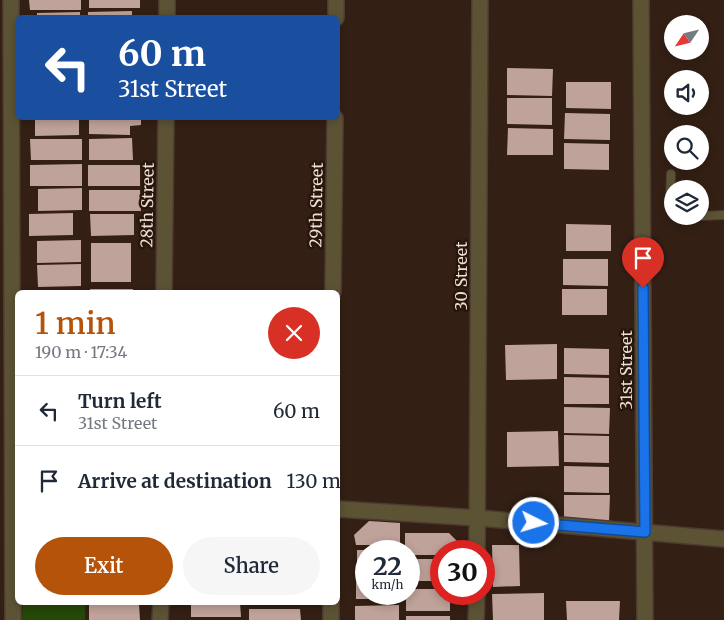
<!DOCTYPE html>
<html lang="en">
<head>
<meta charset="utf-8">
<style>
  body { margin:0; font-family:Merriweather,serif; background:#f6f6f7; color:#1f2937; height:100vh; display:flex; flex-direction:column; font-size:19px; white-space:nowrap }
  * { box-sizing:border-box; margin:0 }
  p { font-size:16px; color:#747a83 }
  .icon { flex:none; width:28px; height:28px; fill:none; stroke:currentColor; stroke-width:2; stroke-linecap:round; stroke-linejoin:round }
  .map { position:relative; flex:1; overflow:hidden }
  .panel { position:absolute; left:15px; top:290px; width:325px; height:315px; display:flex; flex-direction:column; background:#fff; border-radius:8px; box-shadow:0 2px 8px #0003 }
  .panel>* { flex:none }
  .hud { position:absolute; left:15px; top:15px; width:325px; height:105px; border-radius:8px; box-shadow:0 2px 8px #0003; background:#1a4fa0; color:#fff; overflow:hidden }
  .needle { width:32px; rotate:235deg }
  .controls { position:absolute; left:664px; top:15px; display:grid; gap:10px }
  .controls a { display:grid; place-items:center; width:45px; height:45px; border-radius:50%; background:#fff; box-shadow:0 2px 8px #0003; font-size:25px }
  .speed { position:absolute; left:355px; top:540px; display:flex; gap:10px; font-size:25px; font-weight:700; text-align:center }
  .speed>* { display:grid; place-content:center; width:65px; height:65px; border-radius:50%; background:#fff; box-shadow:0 2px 8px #0003; line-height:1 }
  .speed small { font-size:12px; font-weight:400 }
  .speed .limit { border:8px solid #d22; background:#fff; color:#111 }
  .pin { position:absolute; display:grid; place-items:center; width:42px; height:42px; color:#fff; margin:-51px -21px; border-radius:50% 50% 50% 0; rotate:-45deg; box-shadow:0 0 5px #0007 }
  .pin .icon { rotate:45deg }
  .me { position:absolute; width:55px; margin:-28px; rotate:95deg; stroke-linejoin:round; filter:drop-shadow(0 0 4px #0008) }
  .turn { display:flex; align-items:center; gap:18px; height:105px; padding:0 20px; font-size:22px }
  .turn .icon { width:65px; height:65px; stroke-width:2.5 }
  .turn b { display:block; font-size:35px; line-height:42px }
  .round { display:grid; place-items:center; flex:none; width:52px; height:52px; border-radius:26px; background:#f6f6f7 }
  .summary { display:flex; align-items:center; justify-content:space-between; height:85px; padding:0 20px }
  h1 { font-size:30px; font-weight:600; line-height:38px; color:#b45309 }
  .action { display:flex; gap:10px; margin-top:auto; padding:10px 20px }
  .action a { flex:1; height:58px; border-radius:30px; background:#b45309; color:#fff; font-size:20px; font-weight:600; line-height:58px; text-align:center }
  .action a+a { background:#f6f6f7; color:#1f2937 }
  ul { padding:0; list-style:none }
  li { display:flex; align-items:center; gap:15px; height:70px; padding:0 20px; border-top:1px solid #e0e1e3 }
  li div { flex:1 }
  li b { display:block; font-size:19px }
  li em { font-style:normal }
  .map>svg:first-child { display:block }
</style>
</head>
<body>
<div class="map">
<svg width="724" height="620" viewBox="0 0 724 620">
  <rect width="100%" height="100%" fill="#331f14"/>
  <path fill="#254708" d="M23,603H85V620H22Z"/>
  <g fill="#bfa299">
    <path d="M29,0H81V10H30Z"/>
    <rect x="89" y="0" width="51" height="8"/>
    <path d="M132,11V18H88V12Z"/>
    <path d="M80,12V18H37V13Z"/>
    <path d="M507,68L553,69L552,96L507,95Z"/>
    <path d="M566,82H611V109L566,108Z"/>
    <path d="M507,98H552V125L507,124Z"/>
    <path d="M565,113L610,114V140L564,139Z"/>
    <path d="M35,118H79V135L35,136Z"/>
    <path d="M89,118H141V125L130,126V135L89,134Z"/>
    <path d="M508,128L553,129V155H507Z"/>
    <path d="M132,138L133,160H89V139Z"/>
    <path d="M30,139H82V160H31Z"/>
    <path d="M564,143L609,144V170L564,169Z"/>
    <path d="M82,164V186H30V165Z"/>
    <rect x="88" y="165" width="52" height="21"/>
    <path d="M82,188V210L38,211V189Z"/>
    <path d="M89,190H140L141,211H89Z"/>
    <path d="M73,213V235L29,236V214Z"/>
    <path d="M90,214H134V235L91,236Z"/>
    <path d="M566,224L611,225V251H566Z"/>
    <path d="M81,240V262L37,263V241Z"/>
    <rect x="91" y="243" width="40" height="39"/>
    <path d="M563,259H608V286L563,285Z"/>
    <path d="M81,264V286L38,287L37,265Z"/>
    <rect x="90" y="289" width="43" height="3"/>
    <rect x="562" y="289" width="45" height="26"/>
    <rect x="31" y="290" width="51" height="2"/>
    <path d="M557,344V379L506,380L505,345Z"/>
    <path d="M564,348L609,349V375L564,374Z"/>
    <path d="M564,377L609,378V404H564Z"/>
    <path d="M564,407L610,408L609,434L564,433Z"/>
    <path d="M558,431L559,466L507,467V432Z"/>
    <path d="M564,435L609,436V463L564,462Z"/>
    <path d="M564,466L609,467V493L564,492Z"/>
    <path d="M564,495H610L609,522L564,521Z"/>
    <path d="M369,521L400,523V545H356L354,535Z"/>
    <path d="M405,533H449L458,542V551H441V555H409V551H405Z"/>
    <path d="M492,545H519L520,586L493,587Z"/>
    <rect x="357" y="550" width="9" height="22"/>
    <rect x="409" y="559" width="32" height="22"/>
    <path d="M366,577V594H400V599H356V578Z"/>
    <path d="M409,589H441V594H450V611H406V594H409Z"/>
    <path d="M544,593V620H493L492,594Z"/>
    <path d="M566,601H620L619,620H567Z"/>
    <path d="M191,602H240L241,617H191Z"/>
    <path d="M89,603L139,604L140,620H89Z"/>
    <path d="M399,605V620H355V606Z"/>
    <path d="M249,609H300L301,620H249Z"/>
    <rect x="406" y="616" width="44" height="4"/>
  </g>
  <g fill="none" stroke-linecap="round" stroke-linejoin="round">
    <defs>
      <g id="service">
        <path d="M671,174L670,201L672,208"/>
        <path d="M700,216L724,215"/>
      </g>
      <g id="minor">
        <path d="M11,0L13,620"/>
        <path d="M641,0L645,620"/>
        <path d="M167,18V0"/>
        <path d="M336,18V0"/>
        <path d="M164,292L166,118"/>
        <path d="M333,292L335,118"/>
        <path d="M338,509L478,518L724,539"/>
        <path d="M477,551L480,0"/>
        <path d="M331,602V620"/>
        <path d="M160,620L161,602"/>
        <path d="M476,620L477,594"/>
      </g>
    </defs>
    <use href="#service" stroke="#4d3a30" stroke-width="10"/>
    <use href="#minor" stroke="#4d3a30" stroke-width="18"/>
    <use href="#service" stroke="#5c5335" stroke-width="8"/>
    <use href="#minor" stroke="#5c5335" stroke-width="15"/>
  </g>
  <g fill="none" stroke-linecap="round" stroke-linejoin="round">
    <defs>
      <path id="route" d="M534,523L645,532L643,288"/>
    </defs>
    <use href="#route" stroke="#114b97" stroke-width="12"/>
    <use href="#route" stroke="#1a73e8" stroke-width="9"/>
  </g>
  <g text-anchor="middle" stroke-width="5" stroke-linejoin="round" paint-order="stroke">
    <g font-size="16" fill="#eee0d9" stroke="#28160b">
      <text transform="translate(147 205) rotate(-89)" y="6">28th Street</text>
      <text transform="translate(316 205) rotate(-89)" y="6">29th Street</text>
      <text transform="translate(461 276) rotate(-90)" y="6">30 Street</text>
      <text transform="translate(626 370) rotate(-90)" y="6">31st Street</text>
    </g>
  </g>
</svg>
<div class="controls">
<a><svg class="needle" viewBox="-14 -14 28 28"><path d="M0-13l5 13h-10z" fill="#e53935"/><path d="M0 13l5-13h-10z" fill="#747a83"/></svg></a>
<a><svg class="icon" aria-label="sound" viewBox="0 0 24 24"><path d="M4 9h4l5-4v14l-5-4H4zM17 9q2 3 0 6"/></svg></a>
<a><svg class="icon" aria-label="search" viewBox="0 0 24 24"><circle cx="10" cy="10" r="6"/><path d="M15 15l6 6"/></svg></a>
<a><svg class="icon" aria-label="layers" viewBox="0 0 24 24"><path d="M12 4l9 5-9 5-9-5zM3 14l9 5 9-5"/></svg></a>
</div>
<div class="speed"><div>22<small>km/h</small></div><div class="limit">30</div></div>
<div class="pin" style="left:643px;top:288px;background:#d93025"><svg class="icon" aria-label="arrive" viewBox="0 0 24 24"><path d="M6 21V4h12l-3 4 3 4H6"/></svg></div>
<svg class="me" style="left:534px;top:523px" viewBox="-20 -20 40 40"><circle r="17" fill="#1a73e8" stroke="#fff" stroke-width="3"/><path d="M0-11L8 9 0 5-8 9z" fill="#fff"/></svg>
<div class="hud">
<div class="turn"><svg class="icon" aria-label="left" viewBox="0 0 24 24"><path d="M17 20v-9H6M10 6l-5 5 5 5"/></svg><div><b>60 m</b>31st Street</div></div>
</div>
<section class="panel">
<div class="summary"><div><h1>1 min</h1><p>190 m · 17:34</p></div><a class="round" style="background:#d93025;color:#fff"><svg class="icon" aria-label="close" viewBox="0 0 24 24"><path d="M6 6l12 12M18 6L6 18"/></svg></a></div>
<ul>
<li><svg class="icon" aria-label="left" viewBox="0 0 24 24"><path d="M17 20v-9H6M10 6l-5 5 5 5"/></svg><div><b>Turn left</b><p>31st Street</p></div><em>60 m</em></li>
<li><svg class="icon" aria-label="arrive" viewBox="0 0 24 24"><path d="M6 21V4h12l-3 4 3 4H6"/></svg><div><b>Arrive at destination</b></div><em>130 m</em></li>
</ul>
<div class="action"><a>Exit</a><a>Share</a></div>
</section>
</div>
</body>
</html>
